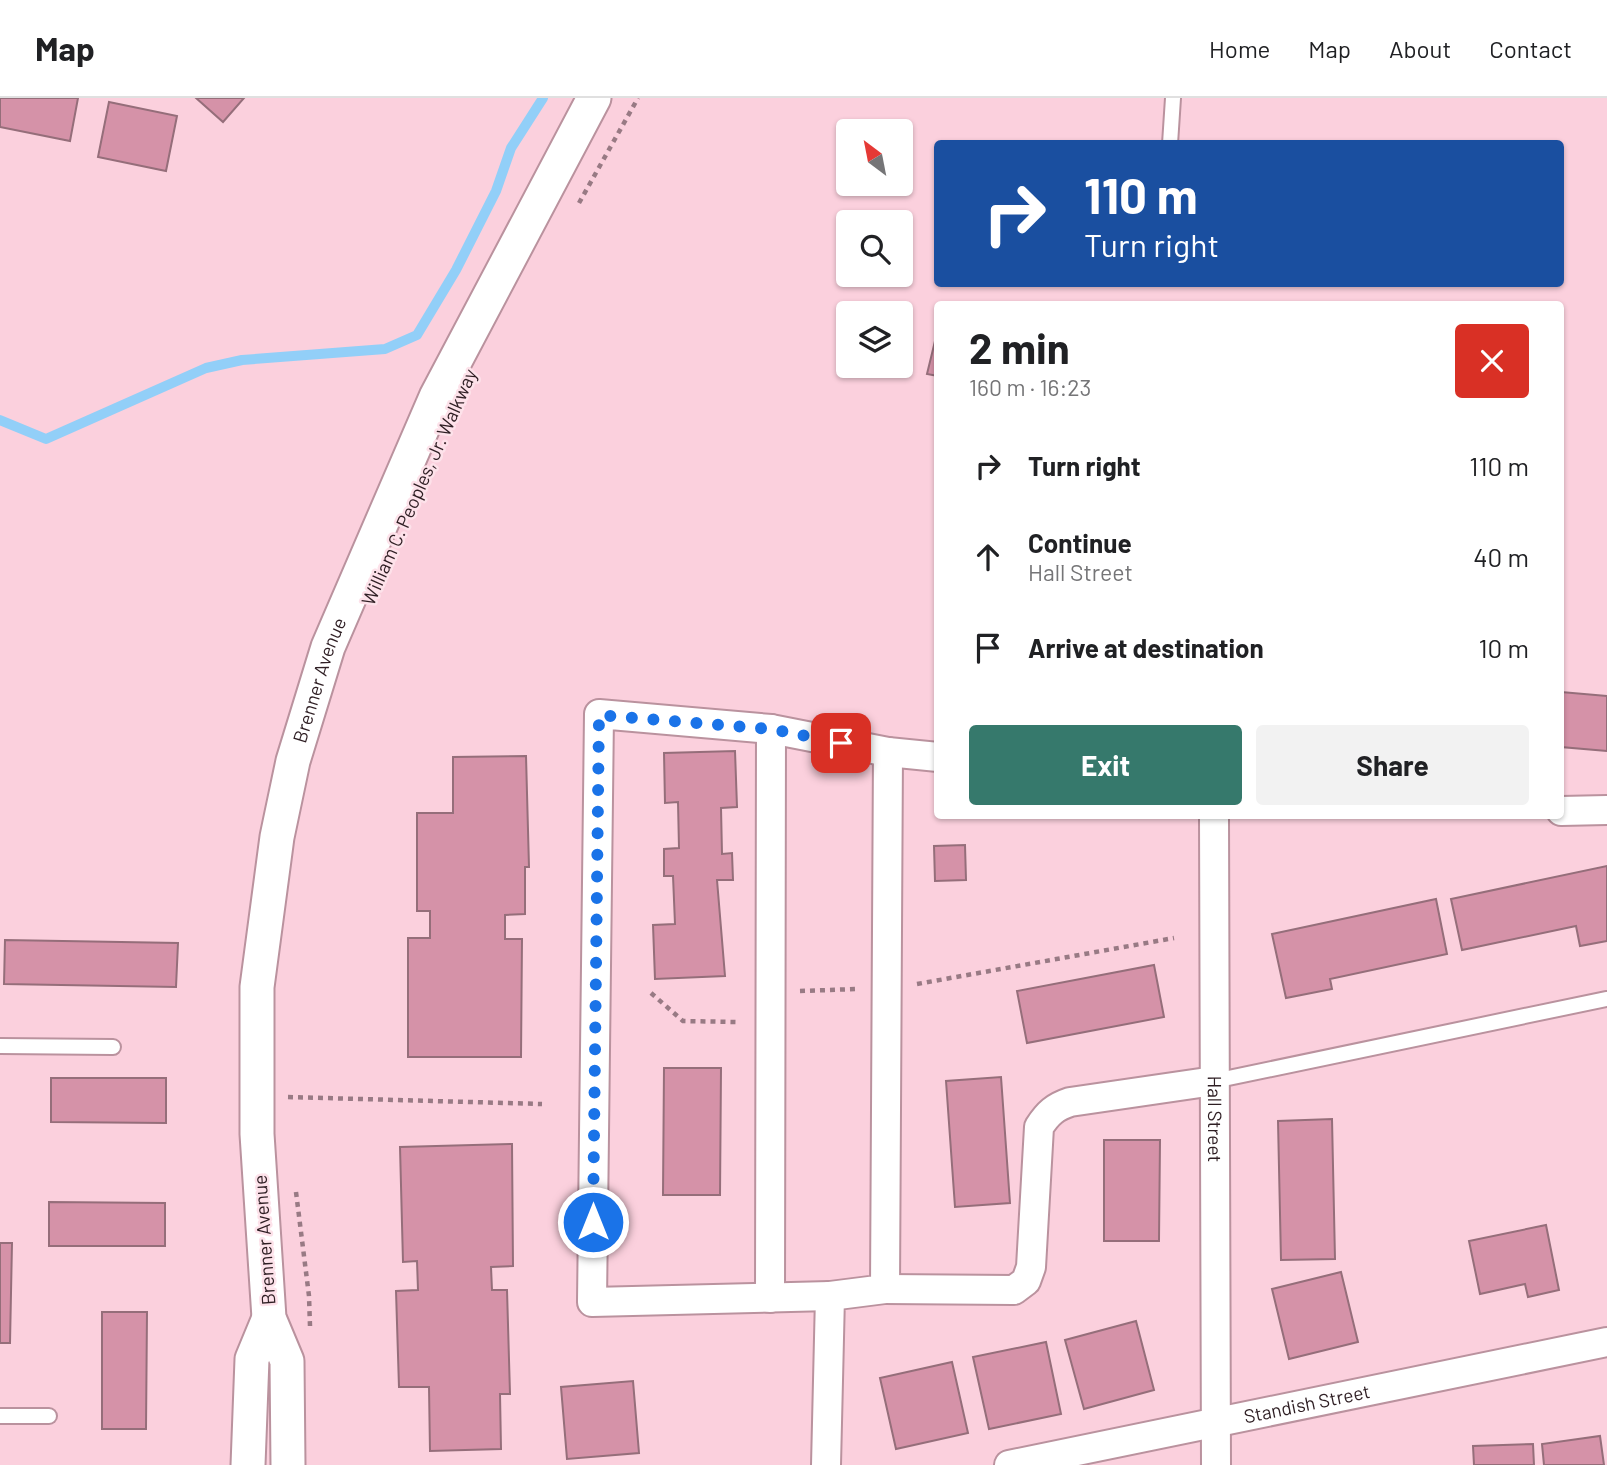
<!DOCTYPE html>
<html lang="en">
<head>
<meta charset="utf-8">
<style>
  body { margin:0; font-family:Barlow,sans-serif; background:#f2f2f2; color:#202124; height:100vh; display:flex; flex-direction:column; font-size:26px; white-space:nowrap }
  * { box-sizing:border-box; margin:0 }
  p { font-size:23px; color:#757577 }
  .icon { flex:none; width:38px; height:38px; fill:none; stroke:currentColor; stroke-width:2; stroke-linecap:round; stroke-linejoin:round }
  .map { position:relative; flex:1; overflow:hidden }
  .side { position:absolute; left:934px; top:203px; width:630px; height:518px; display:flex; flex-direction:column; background:#fff; border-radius:7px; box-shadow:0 2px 5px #0004 }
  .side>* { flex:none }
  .banner { position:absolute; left:934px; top:42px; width:630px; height:147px; border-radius:7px; box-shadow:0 2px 5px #0004; background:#1a4fa0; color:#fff; overflow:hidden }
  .needle { width:46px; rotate:328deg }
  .buttons { position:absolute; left:836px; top:21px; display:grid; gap:14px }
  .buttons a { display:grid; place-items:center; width:77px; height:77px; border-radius:7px; background:#fff; box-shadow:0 2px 5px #0004; font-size:35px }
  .pin { position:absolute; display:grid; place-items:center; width:60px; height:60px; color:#fff; margin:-30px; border-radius:14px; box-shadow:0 4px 10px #0006 }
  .me { position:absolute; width:77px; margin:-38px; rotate:0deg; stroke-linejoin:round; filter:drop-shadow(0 0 5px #0008) }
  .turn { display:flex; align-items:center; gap:24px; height:147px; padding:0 35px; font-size:32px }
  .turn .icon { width:91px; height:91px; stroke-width:2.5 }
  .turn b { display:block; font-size:49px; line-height:60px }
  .round { display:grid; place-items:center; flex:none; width:74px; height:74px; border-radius:7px; background:#f2f2f2 }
  .summary { display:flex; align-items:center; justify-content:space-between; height:119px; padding:0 35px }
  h1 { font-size:42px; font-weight:700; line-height:52px }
  .action { display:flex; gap:14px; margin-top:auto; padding:14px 35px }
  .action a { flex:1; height:80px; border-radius:7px; background:#36796c; color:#fff; font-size:28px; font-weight:700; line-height:80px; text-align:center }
  .action a+a { background:#f2f2f2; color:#202124 }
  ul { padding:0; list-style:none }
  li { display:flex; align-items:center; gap:21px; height:91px; padding:0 35px }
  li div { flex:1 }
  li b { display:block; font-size:26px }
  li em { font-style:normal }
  header { display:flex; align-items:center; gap:42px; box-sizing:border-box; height:98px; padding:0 35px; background:#fff; border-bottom:2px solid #e0e0e0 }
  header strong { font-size:33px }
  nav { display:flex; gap:38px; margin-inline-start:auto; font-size:24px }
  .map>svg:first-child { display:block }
</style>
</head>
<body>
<header>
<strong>Map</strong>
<nav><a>Home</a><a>Map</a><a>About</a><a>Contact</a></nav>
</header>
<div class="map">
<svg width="1607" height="1367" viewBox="0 0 1607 1367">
  <rect width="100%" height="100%" fill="#fbd0dd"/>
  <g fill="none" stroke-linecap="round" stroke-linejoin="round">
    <path stroke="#92cff8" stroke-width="10" d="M0,322L46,341L206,270L242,262L385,251L417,237L456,172L496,93L511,50L543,0"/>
  </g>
  <g fill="#d592a8" stroke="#956e7a" stroke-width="2">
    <path d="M0,0H78L70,43L0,29Z"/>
    <path d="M196,0H244L223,24Z"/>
    <path d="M109,4L177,18L166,73L98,59Z"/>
    <path d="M935,243L938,244V278L927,276Z"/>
    <path d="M1561,594L1607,598V653L1561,649Z"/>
    <path d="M735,653L737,709L721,710L722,756L732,755L733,782H717L725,878L655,881L653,827L675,826L673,778H664V751L679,750L678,704L665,705L664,655Z"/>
    <path d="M526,658L529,769H525V816L505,817V841H522L521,959H408V840H430V813H417V715H453V659Z"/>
    <path d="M965,747L966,782L935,783L934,748Z"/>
    <path d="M1607,768V843L1580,848L1576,828L1462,852L1451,801Z"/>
    <path d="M1436,801L1447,856L1330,881L1332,891L1286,900L1272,836Z"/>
    <path d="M5,842L178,845L176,889L4,886Z"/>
    <path d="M1154,867L1164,919L1027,945L1017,893Z"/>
    <path d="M664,970H721L720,1097H663Z"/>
    <path d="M1001,979L1010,1105L955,1109L946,983Z"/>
    <path d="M51,980H166V1025L51,1024Z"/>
    <path d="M1332,1021L1335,1161L1281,1162L1278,1023Z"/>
    <path d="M1104,1042H1160L1159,1143H1104Z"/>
    <path d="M512,1046L513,1168L491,1169L492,1192H507L510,1296H500L501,1351L430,1353L429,1289H399L396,1193L418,1192L417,1163L403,1164L400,1049Z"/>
    <path d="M49,1104L165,1105V1148H49Z"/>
    <path d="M1546,1127L1559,1192L1528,1199L1525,1186L1480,1196L1469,1143Z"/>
    <path d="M0,1145H12L10,1245H0Z"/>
    <path d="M1341,1174L1358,1244L1289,1261L1272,1191Z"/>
    <path d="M102,1214H147L146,1331H102Z"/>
    <path d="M1136,1223L1154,1292L1084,1311L1065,1242Z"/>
    <path d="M1046,1244L1061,1316L989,1331L973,1259Z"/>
    <path d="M952,1264L968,1335L896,1351L880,1280Z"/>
    <path d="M633,1283L639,1355L567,1361L561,1289Z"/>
    <path d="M1600,1338L1604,1367H1544L1542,1346Z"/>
    <path d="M1533,1346L1534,1367H1474L1473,1348Z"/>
  </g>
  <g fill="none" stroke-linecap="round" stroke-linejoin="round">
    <defs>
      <g id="service">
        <path d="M1170,46L1173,0"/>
        <path d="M0,948L113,949"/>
        <path d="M1214,983L1606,901"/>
        <path d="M0,1318H49"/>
      </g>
      <g id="minor">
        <path d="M1561,713L1607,712"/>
        <path id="s1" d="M1214,718L1216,1367"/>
        <path d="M885,1191L1014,1192L1026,1183L1031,1169L1039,1029C1048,1015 1055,1009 1070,1004L1214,983"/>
        <path d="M830,1198L592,1204L599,616L771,631L888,654L938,659"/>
        <path d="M770,1200L771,631"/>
        <path d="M826,1367L830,1198L885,1191L888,654"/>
        <path id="s2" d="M1009,1367L1607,1244"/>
      </g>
      <g id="tertiary">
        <path d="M248,1367L252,1261L269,1220"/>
        <path id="s3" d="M288,1367L287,1263L269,1220L257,1036V889L277,739L293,663L328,549L436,299L594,0"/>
      </g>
    </defs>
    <use href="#service" stroke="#ba929e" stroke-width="18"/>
    <use href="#minor" stroke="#ba929e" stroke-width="32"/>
    <use href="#tertiary" stroke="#ba929e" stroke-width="37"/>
    <g stroke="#987a84" stroke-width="4.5" stroke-dasharray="5 5" stroke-linecap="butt">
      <path d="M579,105L638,0"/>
      <path d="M917,886L1174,840"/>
      <path d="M800,893L858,891"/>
      <path d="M651,895L683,923L737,924"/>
      <path d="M288,999L542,1006"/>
      <path d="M296,1094L309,1198L310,1228"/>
    </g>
    <use href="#service" stroke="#fff" stroke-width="14"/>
    <use href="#minor" stroke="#fff" stroke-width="28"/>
    <use href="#tertiary" stroke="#fff" stroke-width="33"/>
  </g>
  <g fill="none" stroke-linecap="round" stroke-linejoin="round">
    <path stroke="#1a73e8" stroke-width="12" stroke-dasharray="0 21.6" d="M593,1124L599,617L771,631L841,645"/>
  </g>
  <g text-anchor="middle" stroke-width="5" stroke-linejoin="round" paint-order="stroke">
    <g font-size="19" fill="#2e1e23" stroke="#fde2ea">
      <text transform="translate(419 389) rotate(-66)" y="7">William C. Peoples, Jr. Walkway</text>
      <text dy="7" stroke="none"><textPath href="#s3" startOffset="796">Brenner Avenue</textPath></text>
      <text dy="7" stroke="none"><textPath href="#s1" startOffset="303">Hall Street</textPath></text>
      <text transform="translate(264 1142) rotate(-94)" y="7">Brenner Avenue</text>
      <text dy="7" stroke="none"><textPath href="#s2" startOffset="304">Standish Street</textPath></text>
    </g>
  </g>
</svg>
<div class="buttons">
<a><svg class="needle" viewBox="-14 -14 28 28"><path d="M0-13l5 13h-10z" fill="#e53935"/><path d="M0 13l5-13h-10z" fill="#757577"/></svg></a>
<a><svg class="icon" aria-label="search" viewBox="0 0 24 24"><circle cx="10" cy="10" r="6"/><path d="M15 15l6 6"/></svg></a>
<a><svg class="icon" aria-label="layers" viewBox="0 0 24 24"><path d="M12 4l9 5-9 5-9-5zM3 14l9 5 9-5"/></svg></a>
</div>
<div class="pin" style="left:841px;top:645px;background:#d93025"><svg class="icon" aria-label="arrive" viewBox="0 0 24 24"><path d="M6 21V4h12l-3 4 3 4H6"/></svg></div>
<svg class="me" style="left:593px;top:1124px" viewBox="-20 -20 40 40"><circle r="17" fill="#1a73e8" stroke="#fff" stroke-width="3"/><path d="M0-11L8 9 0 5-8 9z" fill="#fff"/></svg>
<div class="banner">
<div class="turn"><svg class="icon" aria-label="right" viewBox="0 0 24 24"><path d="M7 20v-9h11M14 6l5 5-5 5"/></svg><div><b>110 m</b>Turn right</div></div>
</div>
<section class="side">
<div class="summary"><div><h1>2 min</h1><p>160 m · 16:23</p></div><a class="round" style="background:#d93025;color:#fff"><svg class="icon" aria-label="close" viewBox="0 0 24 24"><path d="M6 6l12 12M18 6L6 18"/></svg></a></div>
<ul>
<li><svg class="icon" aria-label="right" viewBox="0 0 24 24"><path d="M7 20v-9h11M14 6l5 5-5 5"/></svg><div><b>Turn right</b></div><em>110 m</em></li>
<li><svg class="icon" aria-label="ahead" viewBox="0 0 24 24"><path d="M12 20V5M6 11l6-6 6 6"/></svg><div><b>Continue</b><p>Hall Street</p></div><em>40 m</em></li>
<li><svg class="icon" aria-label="arrive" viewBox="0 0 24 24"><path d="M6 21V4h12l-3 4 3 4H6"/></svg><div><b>Arrive at destination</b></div><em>10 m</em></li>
</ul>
<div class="action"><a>Exit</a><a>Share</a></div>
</section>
</div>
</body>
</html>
